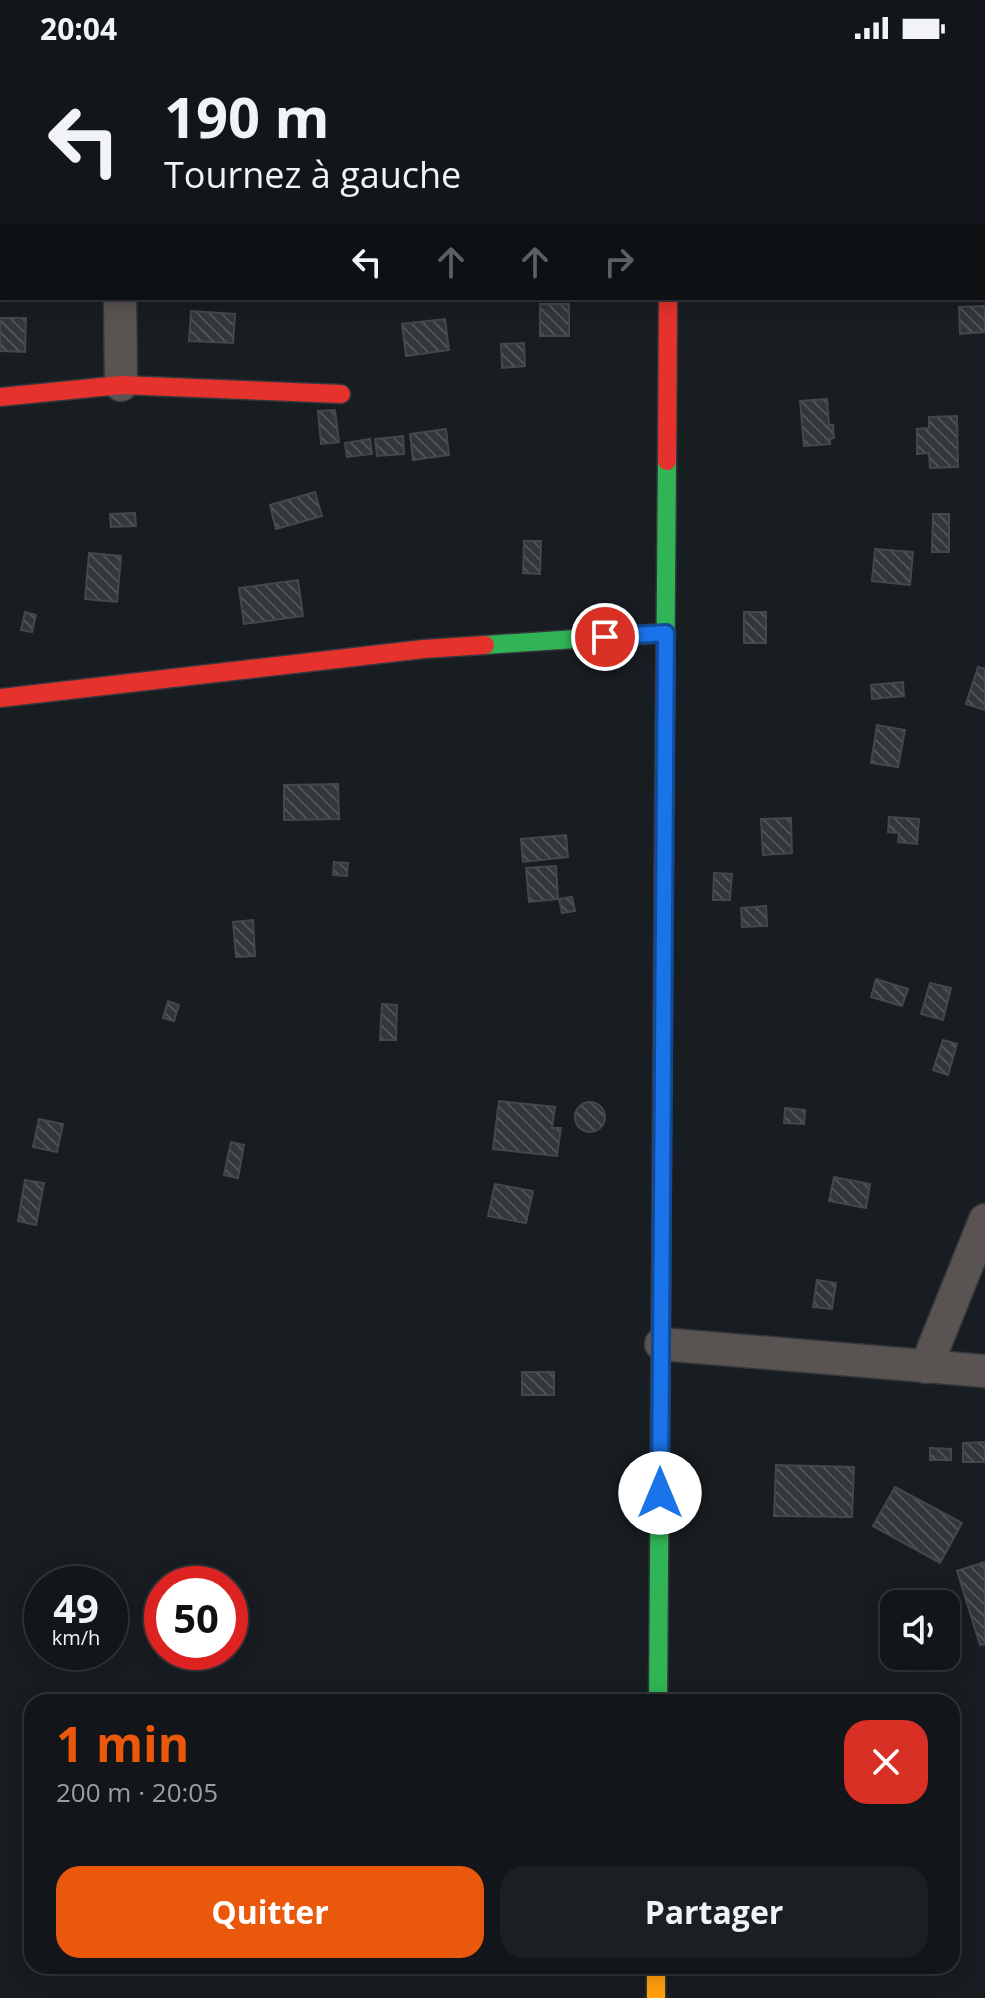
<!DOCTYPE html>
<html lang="fr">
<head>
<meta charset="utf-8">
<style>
  body { margin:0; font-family:"Open Sans",sans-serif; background:#1b1f23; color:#f1f3f6; height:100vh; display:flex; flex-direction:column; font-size:30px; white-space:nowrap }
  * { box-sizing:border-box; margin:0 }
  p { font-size:26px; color:#9c9fa2 }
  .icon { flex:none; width:44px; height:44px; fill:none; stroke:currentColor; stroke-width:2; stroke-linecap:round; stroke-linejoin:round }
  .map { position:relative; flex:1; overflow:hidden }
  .drawer { position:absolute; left:24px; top:1638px; width:936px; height:280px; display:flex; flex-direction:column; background:#12161a; border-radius:24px; box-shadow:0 4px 20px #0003,0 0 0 2px #313539 }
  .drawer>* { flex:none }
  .top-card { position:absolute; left:0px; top:0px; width:986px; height:244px; box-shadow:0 4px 20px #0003,0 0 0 2px #313539; background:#12161a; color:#f1f3f6; overflow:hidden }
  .tools { position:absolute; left:880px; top:1534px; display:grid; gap:16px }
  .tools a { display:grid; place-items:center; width:80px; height:80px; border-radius:16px; background:#12161a; box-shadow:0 4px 20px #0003,0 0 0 2px #313539; font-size:40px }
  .speed { position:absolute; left:24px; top:1510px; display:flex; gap:16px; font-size:40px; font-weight:700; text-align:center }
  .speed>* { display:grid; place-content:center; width:104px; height:104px; border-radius:50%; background:#12161a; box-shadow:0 4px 20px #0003,0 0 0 2px #313539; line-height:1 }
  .speed small { font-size:20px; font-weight:400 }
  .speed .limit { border:12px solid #d22; background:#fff; color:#111 }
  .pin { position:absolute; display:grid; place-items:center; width:68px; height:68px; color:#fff; margin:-34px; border:4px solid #fff; border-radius:50%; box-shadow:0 2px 8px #0007 }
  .me { position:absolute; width:88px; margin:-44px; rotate:0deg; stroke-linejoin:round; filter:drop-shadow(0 0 6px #0008) }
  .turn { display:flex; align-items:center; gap:28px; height:168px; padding:0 32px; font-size:36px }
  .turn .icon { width:104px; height:104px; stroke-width:2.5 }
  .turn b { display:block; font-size:56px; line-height:68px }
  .lanes { display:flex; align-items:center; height:76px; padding:0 32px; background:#0003; justify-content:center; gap:40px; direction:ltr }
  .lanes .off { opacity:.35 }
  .round { display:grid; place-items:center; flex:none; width:84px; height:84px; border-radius:24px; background:#1b1f23 }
  .summary { display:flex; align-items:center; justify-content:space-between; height:136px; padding:0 32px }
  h1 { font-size:48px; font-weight:700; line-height:60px; color:#ea580c }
  .button { display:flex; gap:16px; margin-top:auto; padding:16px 32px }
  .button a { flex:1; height:92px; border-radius:24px; background:#ea580c; color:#fff; font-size:32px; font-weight:700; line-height:92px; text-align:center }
  .button a+a { background:#1b1f23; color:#f1f3f6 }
  .status { display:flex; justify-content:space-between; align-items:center; height:56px; padding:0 40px; background:#12161a; direction:ltr }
  .status svg { height:22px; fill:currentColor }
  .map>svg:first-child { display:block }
</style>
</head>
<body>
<div class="status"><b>20:04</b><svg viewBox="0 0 49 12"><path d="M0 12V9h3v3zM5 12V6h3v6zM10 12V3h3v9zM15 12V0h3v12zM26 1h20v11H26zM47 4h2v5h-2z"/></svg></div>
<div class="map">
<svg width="985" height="1942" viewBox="0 0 985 1942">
  <defs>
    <pattern id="building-back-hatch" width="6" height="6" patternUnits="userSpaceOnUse" patternTransform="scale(2)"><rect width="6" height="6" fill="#31373a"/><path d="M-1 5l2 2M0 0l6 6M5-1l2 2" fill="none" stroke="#4e5356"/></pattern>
  </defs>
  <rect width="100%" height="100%" fill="#181d22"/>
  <g fill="url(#building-back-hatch)" stroke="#43484c" stroke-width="2">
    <rect x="540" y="248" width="29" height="32"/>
    <path d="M985,250V276L960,278L959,251Z"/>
    <path d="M191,255L235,258L233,287L189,285Z"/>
    <path d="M0,262H26L25,296L0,295Z"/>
    <path d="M445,263L449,294L406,300L402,268Z"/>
    <path d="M524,287L525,310L502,312L501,288Z"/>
    <path d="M827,343L829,369H833L834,382L830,383V388L804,390L800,345Z"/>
    <path d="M335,354L339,386L321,388L318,355Z"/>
    <path d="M957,360L958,411L930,412L929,397L917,398V373L929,372V361Z"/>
    <path d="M446,373L449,399L413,404L410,378Z"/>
    <path d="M403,380L404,398L377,400L375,383Z"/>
    <path d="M370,383L372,398L347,401L345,387Z"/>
    <path d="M315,436L322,460L276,473L270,449Z"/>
    <path d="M135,457L136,470L111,471L110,458Z"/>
    <path d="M933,458H949V496H932Z"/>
    <path d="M524,485H541L540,518L523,517Z"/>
    <path d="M875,493L913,496L910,529L872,525Z"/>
    <path d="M89,497L121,500L117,546L85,543Z"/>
    <path d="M298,524L303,560L244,568L239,532Z"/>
    <path d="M25,556L36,559L32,576L21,574Z"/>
    <rect x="744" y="556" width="22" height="31"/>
    <path d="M978,611L985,613V654L966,648Z"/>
    <path d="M903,626L904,640L872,643L871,629Z"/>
    <path d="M877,669L905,674L898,711L871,707Z"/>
    <path d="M338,728L339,763L284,764V729Z"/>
    <path d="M889,761L919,763L917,788L898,786L899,777L888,776Z"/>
    <path d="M791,762L792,797L763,799L761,763Z"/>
    <path d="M566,779L568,801L523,806L521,783Z"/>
    <path d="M334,806L348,807L347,820L333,819Z"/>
    <path d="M556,810L558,843L529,846L526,812Z"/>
    <path d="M714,817L732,818L730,844H713Z"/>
    <path d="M572,841L575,855L562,857L559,843Z"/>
    <path d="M766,850L767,870L742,871L741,852Z"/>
    <path d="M253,864L255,900L236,901L233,866Z"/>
    <path d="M876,923L908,933L902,950L871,941Z"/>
    <path d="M930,927L951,932L943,964L921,958Z"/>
    <path d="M168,945L179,949L174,965L163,962Z"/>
    <path d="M382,948L397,949L396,984H380Z"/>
    <path d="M943,984L957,988L948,1019L933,1014Z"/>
    <path d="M499,1045L555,1051L552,1072H561L557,1100L493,1093Z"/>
    <circle cx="590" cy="1061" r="15"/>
    <path d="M785,1052L805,1054L804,1068L784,1067Z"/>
    <path d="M39,1063L63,1068L57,1096L33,1091Z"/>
    <path d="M231,1086L244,1089L238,1122L224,1119Z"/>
    <path d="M834,1121L870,1128L866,1152L829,1145Z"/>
    <path d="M25,1124L44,1127L36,1169L18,1165Z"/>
    <path d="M495,1128L533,1135L526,1167L488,1160Z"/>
    <path d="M817,1224L836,1227L832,1253L813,1251Z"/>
    <rect x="522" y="1316" width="32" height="23"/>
    <path d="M985,1386V1406H963V1387Z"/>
    <path d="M930,1392L951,1393V1404H930Z"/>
    <path d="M776,1409L854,1411L852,1461L774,1460Z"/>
    <path d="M895,1431L962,1467L940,1507L873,1470Z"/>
    <path d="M985,1506V1588L980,1589L957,1515Z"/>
  </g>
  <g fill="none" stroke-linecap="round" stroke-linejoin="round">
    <defs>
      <g id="street">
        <path d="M132,2V0"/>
        <path d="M120,242L121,329"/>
        <path d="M661,1288L985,1315"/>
        <path d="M926,1311L985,1164"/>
      </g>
      <g id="fast">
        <path d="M670,0V2"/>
        <path d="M485,589L666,577"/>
        <path d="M664,770L667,405"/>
        <path d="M658,1646L661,1232"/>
      </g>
      <path id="slow" d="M656,1910V1942"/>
      <g id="jam">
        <path d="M0,341L121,329L341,338"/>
        <path d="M667,405L668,242"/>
        <path d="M0,642L424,593L485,589"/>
        <path d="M661,1232L664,770"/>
      </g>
    </defs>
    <use href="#street" stroke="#33373c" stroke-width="35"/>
    <use href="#fast" stroke="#33373c" stroke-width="21"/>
    <use href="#slow" stroke="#33373c" stroke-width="21"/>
    <use href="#jam" stroke="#33373c" stroke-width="21"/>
    <use href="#street" stroke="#595352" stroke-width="32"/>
    <use href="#fast" stroke="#30b455" stroke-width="18"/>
    <use href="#slow" stroke="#ff9f0a" stroke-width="18"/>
    <use href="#jam" stroke="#e5322d" stroke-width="18"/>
  </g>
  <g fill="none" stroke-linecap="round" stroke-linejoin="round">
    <defs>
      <path id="route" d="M605,581L666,577L660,1437"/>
    </defs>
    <use href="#route" stroke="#114b97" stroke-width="20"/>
    <use href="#route" stroke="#1a73e8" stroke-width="14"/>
  </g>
</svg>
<div class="tools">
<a><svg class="icon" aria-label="sound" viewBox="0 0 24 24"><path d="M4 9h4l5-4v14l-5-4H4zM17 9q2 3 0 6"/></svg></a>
</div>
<div class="speed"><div>49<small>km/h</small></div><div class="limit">50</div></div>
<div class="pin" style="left:605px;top:581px;background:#d93025"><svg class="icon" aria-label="arrive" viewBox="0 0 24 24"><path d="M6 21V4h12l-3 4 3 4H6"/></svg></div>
<svg class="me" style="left:660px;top:1437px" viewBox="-20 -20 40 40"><circle r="19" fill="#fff"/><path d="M0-13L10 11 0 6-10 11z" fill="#1a73e8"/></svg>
<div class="top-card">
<div class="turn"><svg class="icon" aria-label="left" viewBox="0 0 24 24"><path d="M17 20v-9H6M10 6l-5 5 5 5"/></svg><div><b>190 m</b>Tournez à gauche</div></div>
<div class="lanes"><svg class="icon" aria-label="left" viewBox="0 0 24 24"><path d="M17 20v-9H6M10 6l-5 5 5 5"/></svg><svg class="icon off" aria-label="ahead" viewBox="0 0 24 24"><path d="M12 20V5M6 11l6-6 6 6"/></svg><svg class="icon off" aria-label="ahead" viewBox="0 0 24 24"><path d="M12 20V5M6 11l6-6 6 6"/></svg><svg class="icon off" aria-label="right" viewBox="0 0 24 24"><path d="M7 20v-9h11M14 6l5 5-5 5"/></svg></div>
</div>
<section class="drawer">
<div class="summary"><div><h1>1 min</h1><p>200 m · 20:05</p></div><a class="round" style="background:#d93025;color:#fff"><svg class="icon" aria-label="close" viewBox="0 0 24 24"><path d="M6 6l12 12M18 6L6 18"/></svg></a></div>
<div class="button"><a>Quitter</a><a>Partager</a></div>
</section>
</div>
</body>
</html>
